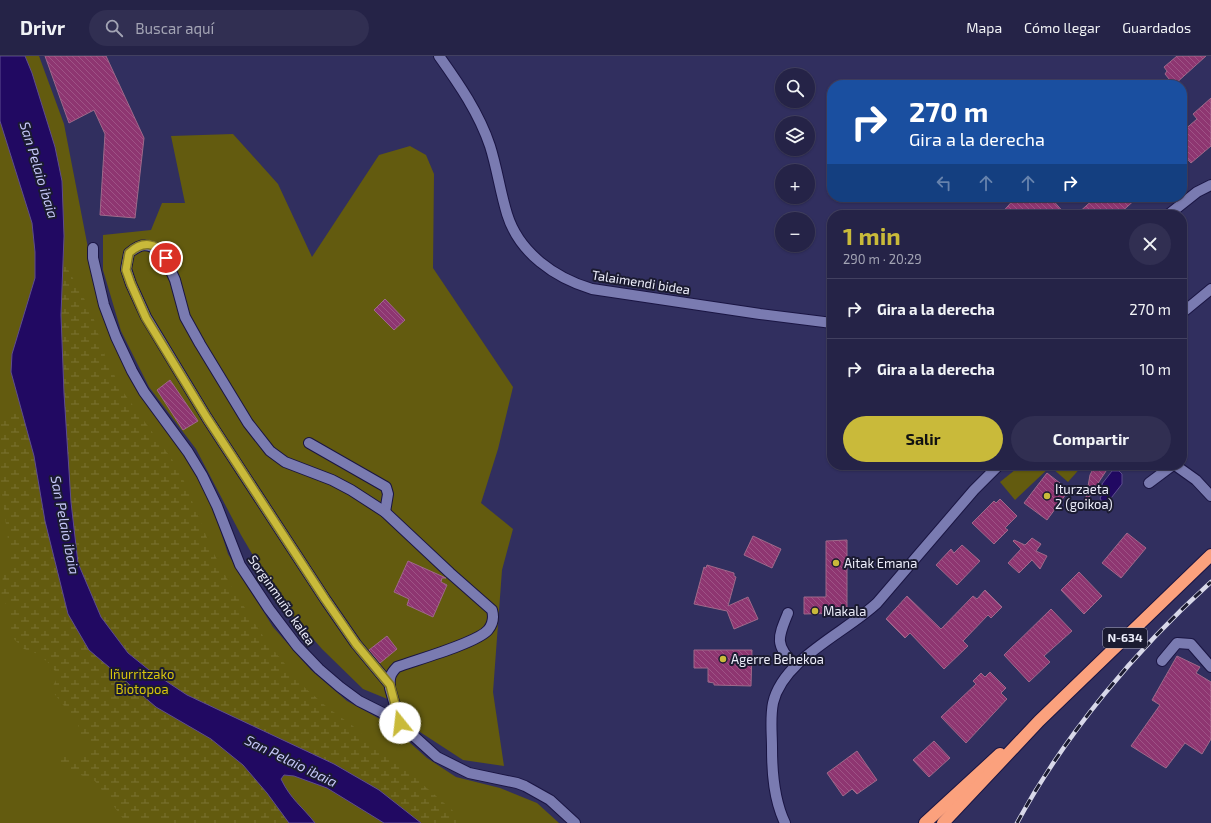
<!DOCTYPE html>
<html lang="es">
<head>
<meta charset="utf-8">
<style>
  body { margin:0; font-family:"Exo 2",sans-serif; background:#312f52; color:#f1f3f6; height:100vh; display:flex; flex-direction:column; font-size:15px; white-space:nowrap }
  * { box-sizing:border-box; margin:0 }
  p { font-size:13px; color:#a3a4b4 }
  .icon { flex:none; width:22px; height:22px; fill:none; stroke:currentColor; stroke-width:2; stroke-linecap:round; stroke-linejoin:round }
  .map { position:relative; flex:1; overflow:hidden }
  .side { position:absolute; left:827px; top:154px; width:360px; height:260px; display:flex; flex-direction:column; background:#252347; border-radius:16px; box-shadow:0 1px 3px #0004,0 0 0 1px #424060 }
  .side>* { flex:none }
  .banner { position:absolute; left:827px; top:24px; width:360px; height:122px; border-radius:16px; box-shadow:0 1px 3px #0004,0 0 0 1px #424060; background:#1a4fa0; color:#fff; overflow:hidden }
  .tools { position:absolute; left:775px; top:12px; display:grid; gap:8px }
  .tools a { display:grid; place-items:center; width:40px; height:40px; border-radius:50%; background:#252347; box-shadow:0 1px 3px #0004,0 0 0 1px #424060; font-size:20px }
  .pin { position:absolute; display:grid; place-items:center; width:34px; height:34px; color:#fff; margin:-17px; border:2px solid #fff; border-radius:50%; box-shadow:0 1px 4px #0007 }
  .me { position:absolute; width:44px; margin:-22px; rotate:344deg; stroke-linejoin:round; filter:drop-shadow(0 0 3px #0008) }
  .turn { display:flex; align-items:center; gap:14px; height:84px; padding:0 16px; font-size:18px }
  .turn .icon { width:52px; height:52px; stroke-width:2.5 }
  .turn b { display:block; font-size:28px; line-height:34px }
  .lanes { display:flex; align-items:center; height:38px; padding:0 16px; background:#0003; justify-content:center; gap:20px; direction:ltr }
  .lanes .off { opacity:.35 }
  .round { display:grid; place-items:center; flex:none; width:42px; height:42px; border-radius:21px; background:#312f52 }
  .headline { display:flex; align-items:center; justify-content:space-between; height:68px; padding:0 16px }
  h1 { font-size:24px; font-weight:700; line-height:30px; color:#c9ba3a }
  .primary-button { display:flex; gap:8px; margin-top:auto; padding:8px 16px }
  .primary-button a { flex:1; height:46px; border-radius:24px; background:#c9ba3a; color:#111; font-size:16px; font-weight:700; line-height:46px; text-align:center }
  .primary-button a+a { background:#312f52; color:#f1f3f6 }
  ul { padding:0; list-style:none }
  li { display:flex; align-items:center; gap:12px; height:60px; padding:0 16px; border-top:1px solid #424060 }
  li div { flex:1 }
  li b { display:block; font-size:15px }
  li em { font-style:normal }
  header { display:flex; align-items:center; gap:24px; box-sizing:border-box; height:56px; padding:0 20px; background:#252347; border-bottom:1px solid #424060 }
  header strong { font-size:19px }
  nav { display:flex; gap:22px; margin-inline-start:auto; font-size:14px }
  .search { width:280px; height:36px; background:#312f52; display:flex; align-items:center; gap:10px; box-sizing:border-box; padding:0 14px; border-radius:22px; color:#a3a4b4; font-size:15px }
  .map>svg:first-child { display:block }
</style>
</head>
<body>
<header>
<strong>Drivr</strong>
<div class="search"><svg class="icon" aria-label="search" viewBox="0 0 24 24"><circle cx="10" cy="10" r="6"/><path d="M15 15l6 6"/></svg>Buscar aquí</div>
<nav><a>Mapa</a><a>Cómo llegar</a><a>Guardados</a></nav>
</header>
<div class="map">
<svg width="1211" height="767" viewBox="0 0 1211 767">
  <defs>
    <pattern id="wetland-marsh" width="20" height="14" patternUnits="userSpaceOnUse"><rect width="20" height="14" fill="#635b0f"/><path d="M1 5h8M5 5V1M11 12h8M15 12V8" fill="none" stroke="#7a7333"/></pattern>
    <pattern id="building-back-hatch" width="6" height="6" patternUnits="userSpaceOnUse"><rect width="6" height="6" fill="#8e3671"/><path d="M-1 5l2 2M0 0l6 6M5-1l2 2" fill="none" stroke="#9e5386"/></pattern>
  </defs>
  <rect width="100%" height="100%" fill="#312f5f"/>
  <g fill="#635b0f">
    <path d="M0,0H39L64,68L95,228L105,263L179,390L201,424L213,451L228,498L273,571L311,614L347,645L389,668L427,702L456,721L500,732L537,747L559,767H0Z"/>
    <path d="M233,78L278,128L312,201L379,99L410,90L426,99L434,118L433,212L513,331L498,393L481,447L513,473L502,514L493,636L504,710L463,704L420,676L402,649L363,633L322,593L280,545L241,479L196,393L149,331L121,275L103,214V179L151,174L162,147H185L171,80Z"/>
    <path d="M1021,409H1052L1015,444L1000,426Z"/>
    <path d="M1055,409H1083L1068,426L1052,412Z"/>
  </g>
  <g fill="url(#wetland-marsh)">
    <path d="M64,206L92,257L105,300L121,333L179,413L212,494L232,532L267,586L303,630L328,652L353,670L373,689L397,706L467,767H421L379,734L334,708L187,639L149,614L128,597L101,561L78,507L71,446L64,337L61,259Z"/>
    <path d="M11,355L23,362L34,400L45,465L68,558L89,594L156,651L211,683L243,709L267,737L289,767H162L160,764H124L95,725L59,710L57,704L63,700L69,702L89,699L93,691L81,682L78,668L53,636V630L58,620L51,609L38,598L24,593L12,581L9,550L1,544L3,519L11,507L0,422V371L4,359Z"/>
  </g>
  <g fill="#210962" stroke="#5e4d90">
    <path d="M0,0H25L32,17L55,91L62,125L64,180L61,259L64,337L71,446L78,507L101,561L128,597L149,614L187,639L334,708L379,734L421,767H384L327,732L294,720L284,719L281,723C291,744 302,750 315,767H289L267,737L243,709L211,683L156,651L89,594L68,558L45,465L34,400L11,316L12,298L35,222V196L32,167L0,65Z"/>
    <path d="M1112,415H1119L1122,418V428L1108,446H1102L1100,442L1103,437L1102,428Z"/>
  </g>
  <g fill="url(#building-back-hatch)" stroke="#9f698a">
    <path d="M45,0H106L144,82L135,162L100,159L105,78L94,54L69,67Z"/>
    <path d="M1177,0H1206L1174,29L1165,18L1167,15L1164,11Z"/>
    <path d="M1211,42V90L1191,107L1182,97V76L1197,63L1193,58Z"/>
    <path d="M1016,141H1050L1066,159H1000Z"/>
    <path d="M1096,141H1138L1118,159H1076Z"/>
    <path d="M385,243L405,264L394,274L374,254Z"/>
    <path d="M170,324L198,365L183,374L157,334Z"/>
    <path d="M1095,409H1110L1085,447L1090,419Z"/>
    <path d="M1047,417L1069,434L1047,464L1024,447Z"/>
    <path d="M1000,443L1017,460L1005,472L1008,474L994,488L972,467L994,445L996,447Z"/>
    <path d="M1127,477L1146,492L1121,522L1102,507Z"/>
    <path d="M753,480L781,493L772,512L744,499Z"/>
    <path d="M1032,482L1041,488L1036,495L1047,500L1040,513L1032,504L1019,517L1008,507L1021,493L1013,485L1014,484L1025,489Z"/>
    <path d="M847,484V557L804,558V541H826V485Z"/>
    <path d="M962,489L980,505L957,529L936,509L951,493L954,497Z"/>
    <path d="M408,505L446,522H442L441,526L447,529L433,561L407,549L409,543L394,536Z"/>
    <path d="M707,509L734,517V520L736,521L728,550L748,541L758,563L734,573L727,555L694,548L704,511L706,512Z"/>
    <path d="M1079,516L1102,540L1084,558L1061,534Z"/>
    <path d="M985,534L1002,551L991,562L988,559L963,585L968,590L944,613L910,577L905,582L886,563L907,540L941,573L973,540L977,543Z"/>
    <path d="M1051,553L1072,575L1044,600L1050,606L1029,626L1004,599Z"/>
    <path d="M387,580L397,593L380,607L369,594Z"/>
    <path d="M694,594H752L751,630L714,629V627L708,626V612H694Z"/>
    <path d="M1177,600L1200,611L1196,617L1211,626V683L1202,698L1185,687L1166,712L1131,690L1160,649L1152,644Z"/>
    <path d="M990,616L1006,632L1001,637L1007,643L966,687L941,661L976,628L973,625L981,617L985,621Z"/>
    <path d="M934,685L950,702L929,721L913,704Z"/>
    <path d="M857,695L877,724L857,738L852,733L843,740L827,717Z"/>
  </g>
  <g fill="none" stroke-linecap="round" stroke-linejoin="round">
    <defs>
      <g id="minor">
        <path d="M439,0C459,28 479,57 490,90C497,112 500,135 507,158C519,197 555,222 592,233L760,258L832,267"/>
        <path d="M1168,159L1197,136L1211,129"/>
        <path d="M93,192V202L104,249L116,281L132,315L144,336L188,396L202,419L217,450L240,509L269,553L297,590L319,613L340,631L359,645L395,663L437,701L469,717L517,727L525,730L550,744L575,767"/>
        <path d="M1182,257L1211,233"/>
        <path d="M309,387L386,431L388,438L385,456"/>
        <path d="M1175,409L1196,424L1211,440"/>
        <path d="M1149,427L1173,409"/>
        <path d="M788,557C778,581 774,589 795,609"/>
        <path d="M1162,605L1177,587L1191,588L1211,611"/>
        <path d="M390,629L356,588L325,543L207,362L146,261L131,228L126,213L129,197C142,186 147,188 162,195L175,224L185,261L200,288L248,367L270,395L285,406L332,424L351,434L385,456L450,517L492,554C494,561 493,568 488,574C477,587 416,604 397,611C390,618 389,622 390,632L400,667"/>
        <path d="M785,767C774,744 772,718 772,692C772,677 770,662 773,647C783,603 845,577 877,547L974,434L999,409"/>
      </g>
      <g id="highway">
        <path d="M925,767L1000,698"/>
        <path d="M943,767L1039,665L1211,499"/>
      </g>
    </defs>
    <use href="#minor" stroke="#1a1543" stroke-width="12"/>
    <use href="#highway" stroke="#1a1543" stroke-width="14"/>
    <use href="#minor" stroke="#7a7bb1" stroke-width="10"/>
    <use href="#highway" stroke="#fba17d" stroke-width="12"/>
    <defs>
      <path id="rail" d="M1017,767C1065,678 1136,594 1211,526"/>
    </defs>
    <use href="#rail" stroke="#d8d8e9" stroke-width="4.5"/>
    <use href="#rail" stroke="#1b1b31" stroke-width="3" stroke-dasharray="9" stroke-linecap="butt"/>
  </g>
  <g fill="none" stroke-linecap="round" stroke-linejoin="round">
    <defs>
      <path id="route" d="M166,202C156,185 142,185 129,197L126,214L131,228L146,262L207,362L325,543L356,588L390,629L400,667"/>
    </defs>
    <use href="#route" stroke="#837926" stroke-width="10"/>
    <use href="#route" stroke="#c9ba3a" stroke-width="7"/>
  </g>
  <g fill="#c9ba3a" stroke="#1b1b31" stroke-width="1.5">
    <circle cx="1047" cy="440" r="4"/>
    <circle cx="836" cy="507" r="4"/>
    <circle cx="815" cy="555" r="4"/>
    <circle cx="723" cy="603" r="4"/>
  </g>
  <g text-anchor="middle" stroke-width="4" stroke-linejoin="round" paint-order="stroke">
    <rect fill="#1b1b31" stroke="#adaebe" stroke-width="1" x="1103" y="572" width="44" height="20" rx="3"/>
    <g font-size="12" font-weight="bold" fill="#ecedfa">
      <text x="1125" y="586">N-634</text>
    </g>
    <g font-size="13" fill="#ecedfa" stroke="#1b1b31">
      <text transform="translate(641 226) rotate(9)" y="5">Talaimendi bidea</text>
      <text transform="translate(282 544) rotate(55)" y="5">Sorginmuño kalea</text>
    </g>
    <g font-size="13" fill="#ecedfa" stroke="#1b1b31" text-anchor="start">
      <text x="1055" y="438">Iturzaeta<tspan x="1055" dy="15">2 (goikoa)</tspan></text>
      <text x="844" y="512">Aitak Emana</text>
      <text x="823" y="560">Makala</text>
      <text x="731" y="608">Agerre Behekoa</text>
    </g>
    <g font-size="13" fill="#d7c50d" stroke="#1b1b31">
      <text x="142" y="623">Iñurritzako<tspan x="142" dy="15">Biotopoa</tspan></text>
    </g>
    <g font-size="14" font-style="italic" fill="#c6c8f9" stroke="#1b1b31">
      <text transform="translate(39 114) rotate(73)" y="5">San Pelaio ibaia</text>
      <text transform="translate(65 469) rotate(79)" y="5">San Pelaio ibaia</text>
      <text transform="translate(291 705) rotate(26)" y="5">San Pelaio ibaia</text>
    </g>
  </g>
</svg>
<div class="tools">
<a><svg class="icon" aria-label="search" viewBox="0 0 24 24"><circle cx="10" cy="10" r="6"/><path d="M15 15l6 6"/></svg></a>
<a><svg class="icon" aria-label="layers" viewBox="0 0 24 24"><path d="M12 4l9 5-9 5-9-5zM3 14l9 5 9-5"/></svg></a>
<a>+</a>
<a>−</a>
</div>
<div class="pin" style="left:166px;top:202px;background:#d93025"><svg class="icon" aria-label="arrive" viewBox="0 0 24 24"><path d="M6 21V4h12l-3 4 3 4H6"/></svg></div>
<svg class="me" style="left:400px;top:667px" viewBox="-20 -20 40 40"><circle r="19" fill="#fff"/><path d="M0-13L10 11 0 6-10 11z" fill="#c9ba3a"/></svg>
<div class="banner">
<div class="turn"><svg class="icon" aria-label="right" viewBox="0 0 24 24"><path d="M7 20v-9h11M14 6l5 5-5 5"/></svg><div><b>270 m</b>Gira a la derecha</div></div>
<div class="lanes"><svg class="icon off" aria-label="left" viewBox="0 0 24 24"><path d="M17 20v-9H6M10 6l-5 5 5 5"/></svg><svg class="icon off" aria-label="ahead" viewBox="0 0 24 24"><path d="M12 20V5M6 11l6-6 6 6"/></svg><svg class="icon off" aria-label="ahead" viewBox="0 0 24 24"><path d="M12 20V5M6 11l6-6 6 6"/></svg><svg class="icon" aria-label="right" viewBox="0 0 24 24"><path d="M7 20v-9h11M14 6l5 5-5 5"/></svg></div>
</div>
<section class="side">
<div class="headline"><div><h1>1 min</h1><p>290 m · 20:29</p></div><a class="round"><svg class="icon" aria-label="close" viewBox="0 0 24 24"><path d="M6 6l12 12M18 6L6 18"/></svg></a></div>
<ul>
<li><svg class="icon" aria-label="right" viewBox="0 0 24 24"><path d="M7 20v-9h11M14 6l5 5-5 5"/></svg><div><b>Gira a la derecha</b></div><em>270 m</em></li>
<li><svg class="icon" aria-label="right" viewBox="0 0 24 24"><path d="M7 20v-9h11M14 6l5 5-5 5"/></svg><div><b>Gira a la derecha</b></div><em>10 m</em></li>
</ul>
<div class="primary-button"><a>Salir</a><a>Compartir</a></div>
</section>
</div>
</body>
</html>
